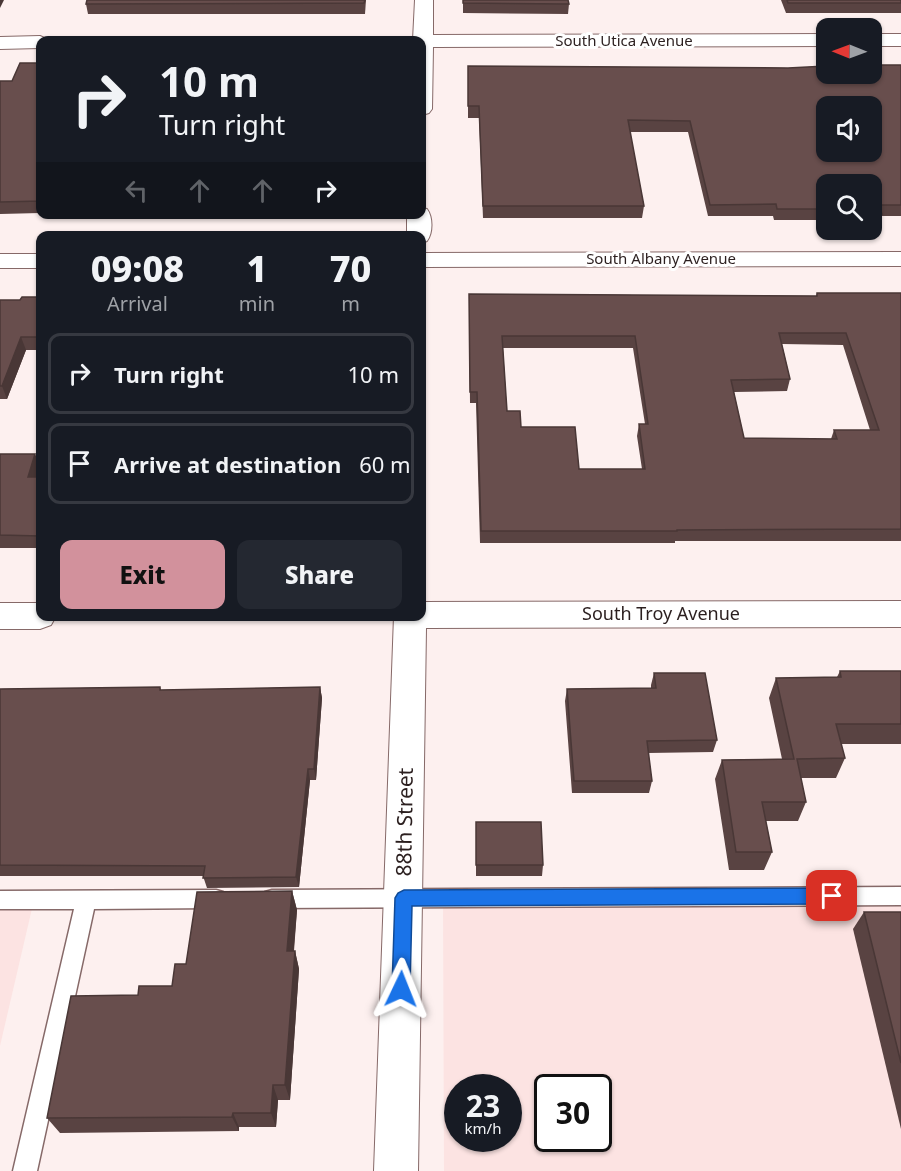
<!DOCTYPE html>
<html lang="en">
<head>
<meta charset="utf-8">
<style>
  body { margin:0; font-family:"Noto Sans",sans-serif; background:#242831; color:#f1f3f6; height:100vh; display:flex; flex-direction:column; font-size:22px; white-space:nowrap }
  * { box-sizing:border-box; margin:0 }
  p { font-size:20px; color:#9ea1a6 }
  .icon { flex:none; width:33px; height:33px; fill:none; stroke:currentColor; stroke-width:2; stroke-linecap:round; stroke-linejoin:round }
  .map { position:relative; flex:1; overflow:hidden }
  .drawer { position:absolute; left:36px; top:231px; width:390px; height:390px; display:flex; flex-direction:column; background:#171b24; border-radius:12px; box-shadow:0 2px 4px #0004 }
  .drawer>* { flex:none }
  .guide { position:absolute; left:36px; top:36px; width:390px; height:183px; border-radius:12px; box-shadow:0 2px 4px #0004; background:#171b24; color:#f1f3f6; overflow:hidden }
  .needle { width:39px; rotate:271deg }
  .fabs { position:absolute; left:816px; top:18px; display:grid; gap:12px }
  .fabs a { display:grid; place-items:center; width:66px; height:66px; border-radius:12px; background:#171b24; box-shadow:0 2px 4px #0004; font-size:30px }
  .speed { position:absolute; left:444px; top:1074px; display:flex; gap:12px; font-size:30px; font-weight:700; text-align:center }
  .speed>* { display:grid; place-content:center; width:78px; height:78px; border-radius:50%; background:#171b24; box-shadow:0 2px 4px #0004; line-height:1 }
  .speed small { font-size:15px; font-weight:400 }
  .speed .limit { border:3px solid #111; border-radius:9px; background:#fff; color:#111 }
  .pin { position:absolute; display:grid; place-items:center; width:51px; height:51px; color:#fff; margin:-26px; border-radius:12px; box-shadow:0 3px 9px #0006 }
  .me { position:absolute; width:66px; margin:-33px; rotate:2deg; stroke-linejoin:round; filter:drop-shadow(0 0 4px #0008) }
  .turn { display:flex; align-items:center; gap:21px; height:126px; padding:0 24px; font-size:27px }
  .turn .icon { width:78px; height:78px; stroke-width:2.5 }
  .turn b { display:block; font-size:42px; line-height:51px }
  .lanes { display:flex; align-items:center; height:57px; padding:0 24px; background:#0003; justify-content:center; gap:30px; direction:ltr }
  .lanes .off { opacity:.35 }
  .eta { display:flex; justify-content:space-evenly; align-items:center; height:102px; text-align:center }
  .eta b { font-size:36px; font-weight:800; line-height:42px }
  .action { display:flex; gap:12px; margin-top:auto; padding:12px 24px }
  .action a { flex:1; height:69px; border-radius:12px; background:#d2919c; color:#111; font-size:24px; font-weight:800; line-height:69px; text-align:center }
  .action a+a { background:#242831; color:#f1f3f6 }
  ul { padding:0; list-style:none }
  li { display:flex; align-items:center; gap:18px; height:81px; margin:0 12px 9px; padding:0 12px; border:3px solid #363941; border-radius:12px }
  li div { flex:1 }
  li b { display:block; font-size:22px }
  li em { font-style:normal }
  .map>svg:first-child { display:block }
</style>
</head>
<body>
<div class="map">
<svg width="901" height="1171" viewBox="0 0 901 1171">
  <rect width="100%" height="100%" fill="#fdf0ef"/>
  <g fill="#fce3e2" fill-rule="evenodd">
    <path d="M901,896V1171H444L443,898ZM458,1088H508V1138H458ZM548,1088H598V1138H548Z"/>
    <path d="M0,900H34L0,1046Z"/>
  </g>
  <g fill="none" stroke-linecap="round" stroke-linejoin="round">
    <defs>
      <g id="lane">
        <path d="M901,887V905L272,908L265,906L262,899L265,892L272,890Z"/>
        <path d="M216,890L223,892L226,899L223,906L216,908L94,909L37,1171H13L74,909H0V891Z"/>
      </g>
      <g id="street">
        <path d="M415,0H433V35L826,34V46L433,47L432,109L429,113L422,115V40H413Z"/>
        <rect x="872" y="34" width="29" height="12"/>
        <path d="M40,36L49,40H40V48L0,49V37Z"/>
        <path d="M422,208L427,209C433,217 433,233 427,241L422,243V236H407V214H422Z"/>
        <path d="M901,252V266L422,267V253Z"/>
        <rect x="0" y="254" width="40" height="14"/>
        <path d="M901,601V627L426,628L418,1171H374L394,616H422V602Z"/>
        <path d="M0,603H40V616H56L51,625L40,629H0Z"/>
      </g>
    </defs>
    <use href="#lane" stroke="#866968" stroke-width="3"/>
    <use href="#street" stroke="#866968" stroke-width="2"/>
    <use href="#lane" fill="#fff" fill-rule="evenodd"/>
    <use href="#street" fill="#fff" fill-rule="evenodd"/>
  </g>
  <g fill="#594342" fill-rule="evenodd">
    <path d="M87,0H366L365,14H88L86,4Z"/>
    <path d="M463,0L569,4L568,14L463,13Z"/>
    <path d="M781,0H901V13H786Z"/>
    <path d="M40,63V213L0,214V81H12Z"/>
    <path d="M901,65V216H882L879,226H872V184H826V220H774L773,216H708L688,132H630L644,206L642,218H483L479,118H468V66L788,68Z"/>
    <path d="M148,214H322L148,215Z"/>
    <path d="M817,293H901V541H675V543H480L476,403H470L469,294L816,296ZM782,344L843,345L870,430H834L831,439L744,438L734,392L787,391L790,379ZM503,348H633L645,424H639L637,436L642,469H579L521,427L507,411Z"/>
    <path d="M40,297V350H26L7,399H0V300H20Z"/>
    <path d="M0,454H35L40,467L37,477H40V548H0Z"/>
    <path d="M840,671H901V744H841L845,758L836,778H801L806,802L798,821H766L772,852L764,870H729L715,779L722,760L782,759L769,698L776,678L837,677Z"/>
    <path d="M654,673L717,740L713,752L648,753L652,781L649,793H572L565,701L567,689L651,688V685Z"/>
    <path d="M160,687L161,690L320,687L322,698L316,780H310L299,887L207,888L203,876H0V689Z"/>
    <path d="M476,822L543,865L542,876H476Z"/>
    <path d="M292,891L297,910L294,951H295L299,969L290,1100H278L276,1127H239V1131L60,1133L47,1118L138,995L172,986L186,964Z"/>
    <path d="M864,912H901V1129L853,929Z"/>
  </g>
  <g fill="#493736">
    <path d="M0,0H4L0,8Z"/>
    <path d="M21,337L26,350L7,399L2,386Z"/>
    <path d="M35,454L40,467L32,490L28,477Z"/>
    <path d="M320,687L322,698L316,780L314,769Z"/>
    <path d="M308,769L310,780L299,887L296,877Z"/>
    <path d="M292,891L297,910L292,969L287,951Z"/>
    <path d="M295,951L299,969L290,1100L285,1085Z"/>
    <path d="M273,1085L278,1100L276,1127L271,1113Z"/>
    <path d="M233,1113L239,1127V1131L232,1117Z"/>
  </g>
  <g fill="#684e4d" stroke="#493736" stroke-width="1.5" fill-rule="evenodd">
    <path d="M87,0H365L364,3L86,4Z"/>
    <path d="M463,0H568L569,4L463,3Z"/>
    <path d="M787,0H901V3H788Z"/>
    <path d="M20,63H40V201L0,202V81H12Z"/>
    <path d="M872,65H901V205H879L882,214H872V184H826V209H777L776,204L710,205L690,121L628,120L644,206H483L479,106H468V66L788,68L826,66V74H872ZM826,106H872V152H826Z"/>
    <path d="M817,293H901V529L677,530V531H481L477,392H470L469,294L817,296ZM779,333H846L879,430H834L837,439L744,438L731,380L790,379ZM502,336H635L648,424H639L645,469H579L575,427H521L520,411H507Z"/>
    <path d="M22,297H40V337H21L2,386H0V300H20Z"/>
    <path d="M0,454H35L28,477H40V536L0,535Z"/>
    <path d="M840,671H901V724H836L845,758L797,759L806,802H762L772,852H736L722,760L794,759L776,678L841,677Z"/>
    <path d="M654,673H705L717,740L647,741L652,781H574L567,689L656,688Z"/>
    <path d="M160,687V690L320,687L314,769H308L296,877L203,878L205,866L0,865V689Z"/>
    <path d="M476,822H541L543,865H476Z"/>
    <path d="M292,891L287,951H295L285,1085H273L271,1113H233L232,1117L47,1118L71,996L138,995L139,986H172L175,964H186L197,892Z"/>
    <path d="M864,912H901V1063Z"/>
  </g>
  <path fill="#1a73e8" stroke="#114b97" stroke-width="1.5" d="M832,888L838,891L841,896L838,902L832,904L412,906L410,989L407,995L401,998L395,995L392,989L395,898L398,893L404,890Z"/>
  <g text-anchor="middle" stroke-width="6" stroke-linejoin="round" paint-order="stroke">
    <g font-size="15" fill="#2b1f1f" stroke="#fff">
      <text x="624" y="46">South Utica Avenue</text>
      <text x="661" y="264">South Albany Avenue</text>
    </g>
    <g font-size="18" fill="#2b1f1f" stroke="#fff">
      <text x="661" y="620">South Troy Avenue</text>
    </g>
    <g font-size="21" fill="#2b1f1f" stroke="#fff">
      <text transform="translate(405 822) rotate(-89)" y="7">88th Street</text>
    </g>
  </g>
</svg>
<div class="fabs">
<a><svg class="needle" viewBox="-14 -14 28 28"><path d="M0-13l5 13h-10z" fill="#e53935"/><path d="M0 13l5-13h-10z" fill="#9ea1a6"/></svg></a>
<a><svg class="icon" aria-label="sound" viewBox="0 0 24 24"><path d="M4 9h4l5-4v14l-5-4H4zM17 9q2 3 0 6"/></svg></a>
<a><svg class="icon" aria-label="search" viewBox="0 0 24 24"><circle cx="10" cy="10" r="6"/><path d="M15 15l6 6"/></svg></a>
</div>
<div class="speed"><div>23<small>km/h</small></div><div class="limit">30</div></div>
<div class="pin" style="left:832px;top:896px;background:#d93025"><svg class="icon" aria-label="arrive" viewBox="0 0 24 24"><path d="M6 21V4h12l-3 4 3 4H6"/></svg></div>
<svg class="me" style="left:401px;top:989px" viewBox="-20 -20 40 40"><path d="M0-17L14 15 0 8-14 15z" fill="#1a73e8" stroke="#fff" stroke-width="4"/></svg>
<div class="guide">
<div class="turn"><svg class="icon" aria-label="right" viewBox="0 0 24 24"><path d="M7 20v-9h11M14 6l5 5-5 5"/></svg><div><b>10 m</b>Turn right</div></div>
<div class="lanes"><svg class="icon off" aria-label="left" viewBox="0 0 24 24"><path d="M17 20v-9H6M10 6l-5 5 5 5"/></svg><svg class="icon off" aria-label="ahead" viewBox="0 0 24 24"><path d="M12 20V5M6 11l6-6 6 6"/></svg><svg class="icon off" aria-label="ahead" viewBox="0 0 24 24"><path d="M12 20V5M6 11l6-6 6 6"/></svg><svg class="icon" aria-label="right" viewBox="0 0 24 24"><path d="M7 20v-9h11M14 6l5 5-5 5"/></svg></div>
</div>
<section class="drawer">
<div class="eta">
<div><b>09:08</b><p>Arrival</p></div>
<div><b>1</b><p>min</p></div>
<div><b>70</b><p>m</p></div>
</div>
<ul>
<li><svg class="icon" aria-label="right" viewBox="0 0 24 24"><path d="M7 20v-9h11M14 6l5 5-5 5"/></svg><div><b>Turn right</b></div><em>10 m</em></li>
<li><svg class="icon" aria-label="arrive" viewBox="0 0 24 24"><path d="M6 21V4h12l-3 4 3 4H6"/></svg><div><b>Arrive at destination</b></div><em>60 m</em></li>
</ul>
<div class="action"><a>Exit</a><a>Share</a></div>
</section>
</div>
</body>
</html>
